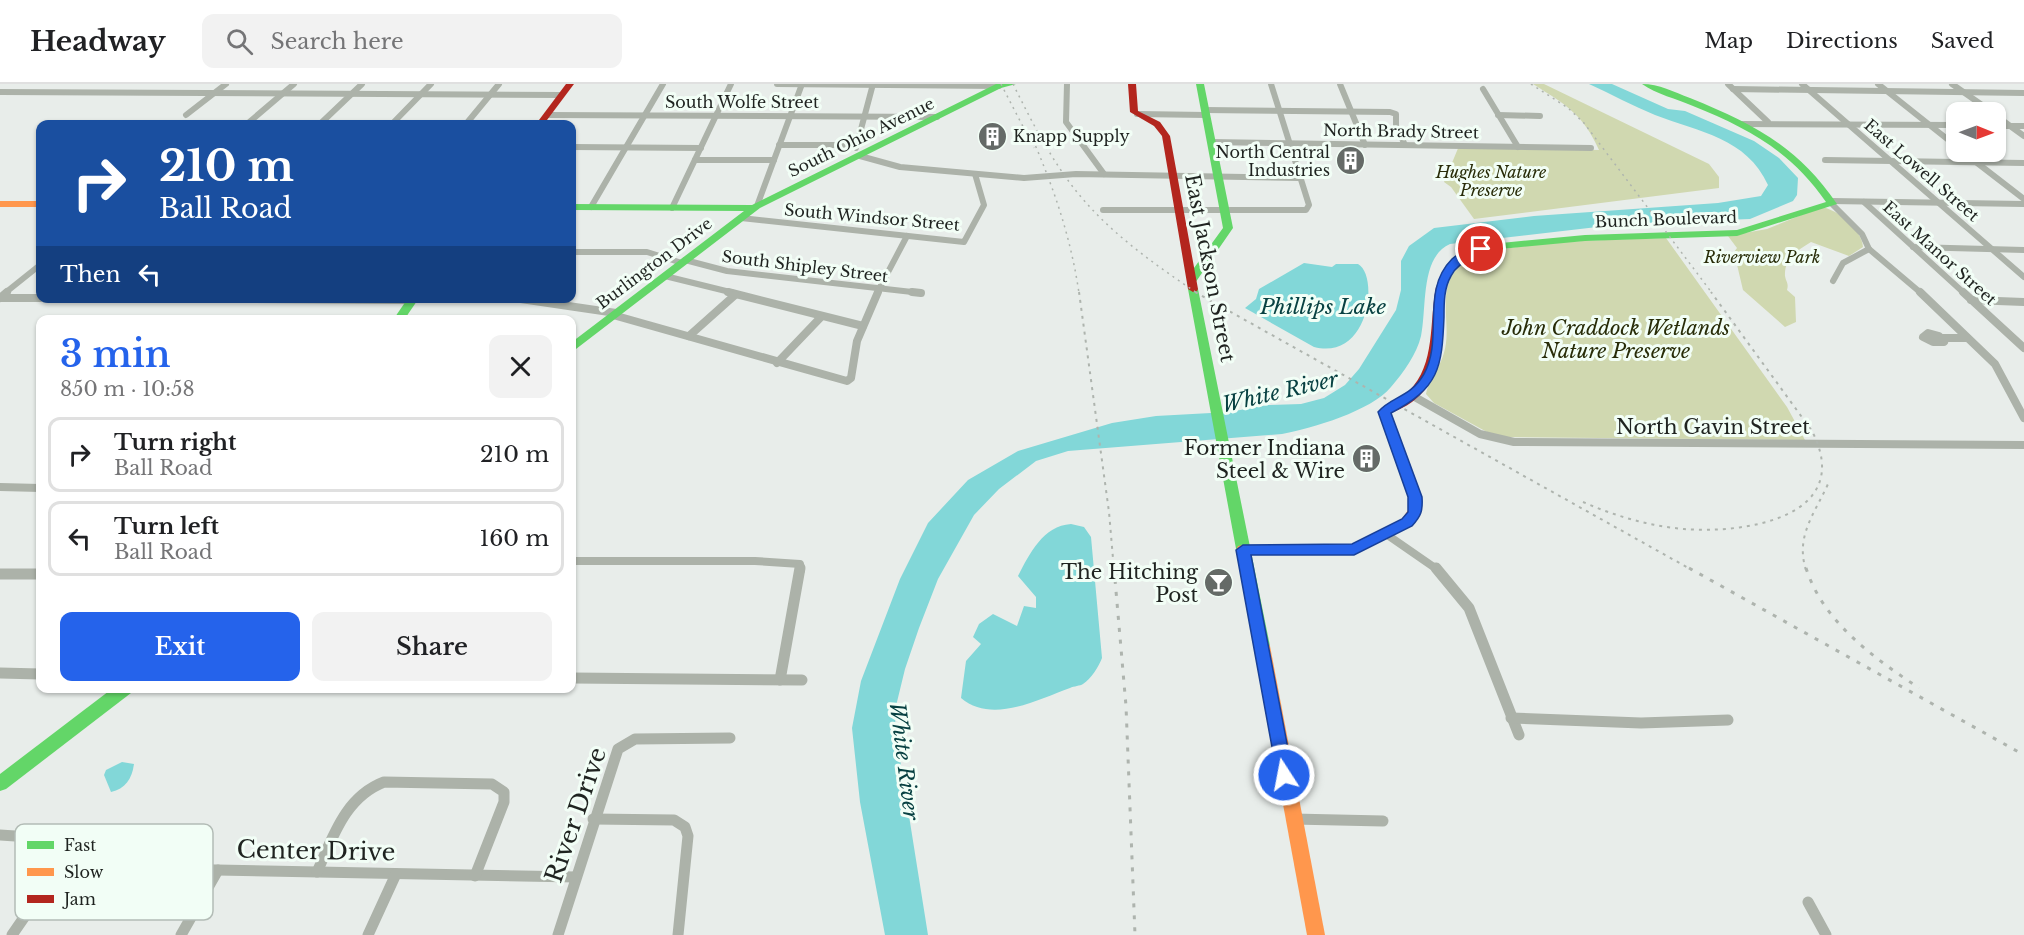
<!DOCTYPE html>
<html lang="en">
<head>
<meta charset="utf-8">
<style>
  body { margin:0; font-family:"Libre Baskerville",serif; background:#f2f2f2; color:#202124; height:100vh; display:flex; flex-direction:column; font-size:22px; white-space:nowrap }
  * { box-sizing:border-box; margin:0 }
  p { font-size:20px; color:#757577 }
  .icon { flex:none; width:33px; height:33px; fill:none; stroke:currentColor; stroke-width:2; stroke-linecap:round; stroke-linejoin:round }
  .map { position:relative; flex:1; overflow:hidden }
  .side { position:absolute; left:36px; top:231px; width:540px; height:378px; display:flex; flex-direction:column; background:#fff; border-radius:12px; box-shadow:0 2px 4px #0004 }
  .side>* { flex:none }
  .hud { position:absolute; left:36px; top:36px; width:540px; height:183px; border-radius:12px; box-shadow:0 2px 4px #0004; background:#1a4fa0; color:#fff; overflow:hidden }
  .needle { width:39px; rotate:91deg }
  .controls { position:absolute; left:1946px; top:18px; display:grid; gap:12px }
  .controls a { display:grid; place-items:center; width:60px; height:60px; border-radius:12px; background:#fff; box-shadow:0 2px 4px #0004; font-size:30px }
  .pin { position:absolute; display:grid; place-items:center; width:51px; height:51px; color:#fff; margin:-26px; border:3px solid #fff; border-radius:50%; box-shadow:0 2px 6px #0007 }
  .me { position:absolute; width:66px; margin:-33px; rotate:349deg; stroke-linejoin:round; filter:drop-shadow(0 0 4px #0008) }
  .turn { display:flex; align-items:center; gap:21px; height:126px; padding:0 24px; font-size:27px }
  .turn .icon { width:78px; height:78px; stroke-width:2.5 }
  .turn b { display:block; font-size:42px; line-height:51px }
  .then { display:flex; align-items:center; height:57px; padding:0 24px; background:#0003; gap:12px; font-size:22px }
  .round { display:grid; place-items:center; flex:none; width:63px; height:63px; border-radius:12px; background:#f2f2f2 }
  .head { display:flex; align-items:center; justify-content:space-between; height:102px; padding:0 24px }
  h1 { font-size:36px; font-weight:600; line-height:45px; color:#2563eb }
  .button { display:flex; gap:12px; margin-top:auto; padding:12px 24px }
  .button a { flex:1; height:69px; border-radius:12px; background:#2563eb; color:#fff; font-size:24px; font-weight:600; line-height:69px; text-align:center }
  .button a+a { background:#f2f2f2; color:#202124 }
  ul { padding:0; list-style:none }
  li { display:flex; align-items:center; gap:18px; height:75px; margin:0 12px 9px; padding:0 12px; border:3px solid #e0e0e0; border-radius:12px }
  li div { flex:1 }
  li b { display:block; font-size:22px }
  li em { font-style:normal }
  header { display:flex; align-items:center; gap:36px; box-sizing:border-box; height:84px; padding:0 30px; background:#fff; border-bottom:2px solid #e0e0e0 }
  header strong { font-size:28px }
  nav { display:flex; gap:33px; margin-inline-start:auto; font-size:21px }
  .search { width:420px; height:54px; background:#f2f2f2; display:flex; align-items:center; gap:15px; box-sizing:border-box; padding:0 21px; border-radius:12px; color:#757577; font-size:22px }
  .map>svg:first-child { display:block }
</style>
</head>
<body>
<header>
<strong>Headway</strong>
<div class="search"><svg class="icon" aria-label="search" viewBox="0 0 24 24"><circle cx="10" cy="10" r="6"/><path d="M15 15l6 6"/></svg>Search here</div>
<nav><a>Map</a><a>Directions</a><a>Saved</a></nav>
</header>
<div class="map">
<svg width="2024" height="851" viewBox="0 0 2024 851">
  <rect width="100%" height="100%" fill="#e8edea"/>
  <g fill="#d0d8b0">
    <path d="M1533,0H1544L1709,80L1719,93V104L1474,135L1451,103L1444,98L1459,62L1599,66C1583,30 1566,21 1533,0Z"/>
    <path d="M1821,123C1837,125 1862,145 1863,163L1849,172L1811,158C1798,166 1784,174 1785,192C1786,198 1789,199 1787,206L1795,213L1796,238L1785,243L1743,206L1734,168L1737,164L1728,152L1767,145Z"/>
    <path d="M1666,154L1787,323L1805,356L1496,353L1434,319L1426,310C1430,292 1443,282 1446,259C1449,234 1439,207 1456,184C1479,155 1626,156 1666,154Z"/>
  </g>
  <g fill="#82d7d8">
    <path d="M1589,0H1612L1668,25L1685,27L1754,57L1779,74L1798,94L1797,111L1793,117L1750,135L1623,140L1450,160C1420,173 1427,224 1421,252C1417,270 1403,289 1391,303C1371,327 1313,344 1282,350L1068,367L1036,377L999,405L974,431L938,495L919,544L905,585L896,622L895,644L928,851H885L860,718L852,644L861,597L900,495L928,439L968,396L1018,367L1112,339L1156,332L1229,328L1268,321L1301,320L1324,314L1345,301L1359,285L1396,226L1401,206V177L1409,162L1434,144L1534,132L1718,119L1761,112L1768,101C1747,54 1699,48 1655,31C1633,22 1611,10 1589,0Z"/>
    <path d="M1304,179L1332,183L1336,180H1358C1379,191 1370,277 1314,263L1245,224L1256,215L1259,205Z"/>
    <path d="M1071,440L1084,443L1091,453L1102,574C1099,582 1091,595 1083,600C1080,602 1074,602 1070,604C1037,616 992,640 961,614L966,577L981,560L973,553L979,540L993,530L1017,542L1024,522L1036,524V513L1018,492C1030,469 1043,442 1071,440Z"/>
    <path d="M122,678L134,680C132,695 125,705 111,708L104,691L106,686Z"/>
  </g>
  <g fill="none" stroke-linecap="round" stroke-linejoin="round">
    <g stroke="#acb2a9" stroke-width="6">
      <path d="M777,0L999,2"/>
      <path d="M1067,0L1066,38L1104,90"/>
      <path d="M1340,0L1365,61"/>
      <path d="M1728,0L1768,38"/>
      <path d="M1802,0L2024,193"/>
      <path d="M1878,0L1956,62"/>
      <path d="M1952,0L1992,28"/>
      <path d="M1483,5L1518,63"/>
      <path d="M1733,5L2024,9"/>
      <path d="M0,8L561,11"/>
      <path d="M1205,26L1390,28L1396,30V42L1405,61"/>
      <path d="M1137,30L1206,31"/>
      <path d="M186,31L226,0"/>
      <path d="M547,31L937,33"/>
      <path d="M1498,31L1540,32"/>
      <path d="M1995,31L2024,52"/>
      <path d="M247,40L294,0"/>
      <path d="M320,40L362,0"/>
      <path d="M392,40L431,0"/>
      <path d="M466,40L499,0"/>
      <path d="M1742,40L1956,41"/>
      <path d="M1995,42H2024"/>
      <path d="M1211,58L1591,64"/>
      <path d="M779,61H857"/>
      <path d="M572,63L701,64"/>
      <path d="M856,64L873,0"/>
      <path d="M1963,68L2024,115"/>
      <path d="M860,72L900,83L1024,94L1076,90L1300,94"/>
      <path d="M695,76H774"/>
      <path d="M1825,76L2024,79"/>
      <path d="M1831,117L2024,120"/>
      <path d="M1864,118L1964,209"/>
      <path d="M1832,120L1862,150L1869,165L1921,209"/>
      <path d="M757,122L802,0"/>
      <path d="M591,123L663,0"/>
      <path d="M672,124L731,0"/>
      <path d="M1103,126H1306L1309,121L1271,0"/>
      <path d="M741,134L964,158L984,121L975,90"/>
      <path d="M1913,163L2024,166"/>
      <path d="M572,168H647L682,179"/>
      <path d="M685,176L727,187L921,209"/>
      <path d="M665,192L734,209"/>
      <path d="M1833,197L1843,179L1869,165"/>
      <path d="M5,209L40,181"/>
      <path d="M877,209L907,152"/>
    </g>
    <g stroke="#acb2a9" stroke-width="8">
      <path d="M728,208L863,242"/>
      <path d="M912,208L921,209"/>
      <path d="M1920,208L1995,280L2024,334"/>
      <path d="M1963,208L2024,264"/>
      <path d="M0,214L7,208"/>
      <path d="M0,214H40"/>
      <path d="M73,214L412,216"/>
      <path d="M514,214L616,229"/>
      <path d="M1971,216L2024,218"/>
      <path d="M613,231L847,297L851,294L857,257L878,208"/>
      <path d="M1928,249L1939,252L1944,258H1933L1923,253Z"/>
      <path d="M689,252L735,211"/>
      <path d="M1942,254H1967"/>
      <path d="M777,279L821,233"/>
      <path d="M1413,312L1480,350L1514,358L2024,361"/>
      <path d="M0,403L40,404"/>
      <path d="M1386,450L1438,486"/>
      <path d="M572,477H755L800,480L801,486"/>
    </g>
    <g stroke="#acb2a9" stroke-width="11">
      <path d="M1436,484L1469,524L1519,651"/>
      <path d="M0,490H40"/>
      <path d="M0,589L40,590"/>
      <path d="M572,594L802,596"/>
      <path d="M780,596L800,484"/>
      <path d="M1511,634L1641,639L1728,636"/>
      <path d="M593,735L674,736L685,743L688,752L678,851"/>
      <path d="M1293,735L1383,737"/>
      <path d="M0,751L30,753L46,759L59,783L576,793"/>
      <path d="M317,788C333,753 345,713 384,698L492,700L504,708V718L475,792"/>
      <path d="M1808,818L1826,851"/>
      <path d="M12,851L59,783"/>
      <path d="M181,851L218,786"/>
      <path d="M368,851L396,790"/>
      <path d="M558,851L618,665L635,655L730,654"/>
    </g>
    <g fill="#63d668" fill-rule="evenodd">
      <path d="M996,0H1016L1001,4L760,124L576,265L572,266V258L744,127L572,126V120L752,121Z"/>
      <path d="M1196,0H1204L1233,144L1193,202L1198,205L1270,562L1267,566L1262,568L1257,566L1254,562L1188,205L1192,202L1187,199L1194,184L1223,144Z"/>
      <path d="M1642,0C1659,0 1674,8 1690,14C1754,40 1797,62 1837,120L1737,152L1585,157L1501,165L1474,172L1455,184L1445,205H1437L1436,203L1447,180L1466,168L1501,159L1585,151L1737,146L1826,118C1792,68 1748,44 1693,22C1677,15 1656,10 1642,0Z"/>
      <path d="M408,214H419L404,236H393Z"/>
      <path d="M113,604H133L131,609L6,705L0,707V690Z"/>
    </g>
    <g fill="#ff974d" fill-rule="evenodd">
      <rect x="0" y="117" width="40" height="6"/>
      <path d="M1395,353L1401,357L1422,413V427L1412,441L1354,471L1238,470L1236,466L1238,462L1243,461H1352L1402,435L1408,426V413L1389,357Z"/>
      <path d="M1262,556L1267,558L1270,562L1325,851H1307L1254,562L1257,558Z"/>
    </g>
    <g fill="#b3261e" fill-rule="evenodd">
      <path d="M566,0H574L544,40H536Z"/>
      <path d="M1128,0H1136L1138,27L1160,38L1170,52L1198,205L1197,207L1193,208L1188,205L1162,52L1154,42L1130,28Z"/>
      <path d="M1441,200L1446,203C1439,242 1449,292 1412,318C1405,323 1398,326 1391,329L1401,357L1399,360H1391L1378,328C1386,319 1400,317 1409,307C1436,280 1429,238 1436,203Z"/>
    </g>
    <g stroke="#aeb4ae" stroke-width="1.5" stroke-dasharray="2 4.5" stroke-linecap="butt">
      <path d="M1001,0L1034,64"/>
      <path d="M1013,0C1030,34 1047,68 1070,99C1103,144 1151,178 1197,209"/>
      <path d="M1531,0L1568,24L1584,39L1712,209"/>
      <path d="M1033,56C1055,107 1071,155 1079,209"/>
    </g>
    <g stroke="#aeb4ae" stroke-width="2" stroke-dasharray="3 5" stroke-linecap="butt">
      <path d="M1079,208L1109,428L1114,486"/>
      <path d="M1195,208L1692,486"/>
      <path d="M1583,418C1615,432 1649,442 1684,445C1745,450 1856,433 1812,347L1711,208"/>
      <path d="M1806,486C1795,452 1815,429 1828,400"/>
    </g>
    <g stroke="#aeb4ae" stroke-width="3" stroke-dasharray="4 8" stroke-linecap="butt">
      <path d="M1114,484L1126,622L1135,851"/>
      <path d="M1689,484L2024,671"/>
      <path d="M1806,484C1823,538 1874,574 1919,604"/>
    </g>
  </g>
  <path fill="#2563eb" stroke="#184099" stroke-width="1.5" d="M1477,163L1486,165C1474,176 1459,176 1451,192C1444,204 1444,219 1444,233C1442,284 1439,304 1391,329L1422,413C1423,427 1421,432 1412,442L1354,471H1251L1293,691L1290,696L1284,698L1278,696L1236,466L1243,461L1352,460L1402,435L1408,428V413L1378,328C1392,312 1410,314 1424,290C1444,254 1420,207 1452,175C1458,169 1469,166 1477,163Z"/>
  <defs>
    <symbol id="building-disc" viewBox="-11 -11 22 22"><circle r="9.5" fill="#656a67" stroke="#f2fef6"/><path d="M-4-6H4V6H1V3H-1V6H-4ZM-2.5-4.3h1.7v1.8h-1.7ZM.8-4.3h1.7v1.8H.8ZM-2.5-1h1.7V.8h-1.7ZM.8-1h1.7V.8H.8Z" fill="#fff"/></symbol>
    <symbol id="bar-disc" viewBox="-11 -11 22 22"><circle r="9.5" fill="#656a67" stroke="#f2fef6"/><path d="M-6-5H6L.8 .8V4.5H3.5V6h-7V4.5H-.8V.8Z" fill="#fff"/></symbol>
  </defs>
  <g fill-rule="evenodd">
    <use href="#building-disc" x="976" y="36" width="33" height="33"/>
    <use href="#building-disc" x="1334" y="60" width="33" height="33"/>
    <use href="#building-disc" x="1350" y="358" width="33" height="33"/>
    <use href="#bar-disc" x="1202" y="482" width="33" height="33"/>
  </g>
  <g text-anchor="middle" stroke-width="6" stroke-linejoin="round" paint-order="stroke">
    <g font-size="16" fill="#1f2320" stroke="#f2fef6">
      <text x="742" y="24">South Wolfe Street</text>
      <text transform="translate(1401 47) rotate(1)" y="6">North Brady Street</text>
      <text transform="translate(861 53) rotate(-26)" y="6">South Ohio Avenue</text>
      <text transform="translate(1922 86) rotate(41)" y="6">East Lowell Street</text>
      <text transform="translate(872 133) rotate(5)" y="6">South Windsor Street</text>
      <text transform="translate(1666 135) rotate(-2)" y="6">Bunch Boulevard</text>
      <text transform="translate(1940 169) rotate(42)" y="6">East Manor Street</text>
      <text transform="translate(654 179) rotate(-37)" y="6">Burlington Drive</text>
      <text transform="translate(805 182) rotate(7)" y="6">South Shipley Street</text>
    </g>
    <g font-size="16" fill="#1f2320" stroke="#f2fef6" text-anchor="start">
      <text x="1013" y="58">Knapp Supply</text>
      <text x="1330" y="74" text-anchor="end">North Central<tspan x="1330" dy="18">Industries</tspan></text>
    </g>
    <g font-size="16" font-style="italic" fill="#282c08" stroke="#f2fef6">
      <text x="1491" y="94">Hughes Nature<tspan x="1491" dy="18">Preserve</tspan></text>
      <text x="1762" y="179">Riverview Park</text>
    </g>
    <g font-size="20" fill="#1f2320" stroke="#f2fef6">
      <text transform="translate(1210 184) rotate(79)" y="7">East Jackson Street</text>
      <text x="1713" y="350">North Gavin Street</text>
    </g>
    <g font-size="20" font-style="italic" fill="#282c08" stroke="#f2fef6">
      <text x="1616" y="251">John Craddock Wetlands<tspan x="1616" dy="23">Nature Preserve</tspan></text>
    </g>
    <g font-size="20" fill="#1f2320" stroke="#f2fef6" text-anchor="end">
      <text x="1345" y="371">Former Indiana<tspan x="1345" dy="23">Steel &amp; Wire</tspan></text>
      <text x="1198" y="495">The Hitching<tspan x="1198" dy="23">Post</tspan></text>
    </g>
    <g font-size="21" font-style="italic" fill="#084142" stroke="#f2fef6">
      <text x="1323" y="230">Phillips Lake</text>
      <text transform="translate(1280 308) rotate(-13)" y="7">White River</text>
      <text transform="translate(904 677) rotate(83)" y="7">White River</text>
    </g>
    <g font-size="24" fill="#1f2320" stroke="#f2fef6">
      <text transform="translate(576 731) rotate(-71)" y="8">River Drive</text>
      <text transform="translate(316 767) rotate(1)" y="8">Center Drive</text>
    </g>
  </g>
  <rect x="15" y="740" width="198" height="96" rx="9" fill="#f2fef6" stroke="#b3bcb6" stroke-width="1.5"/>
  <rect x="27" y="757" width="27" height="8" fill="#63d668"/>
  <rect x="27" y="784" width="27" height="8" fill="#ff974d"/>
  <rect x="27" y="811" width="27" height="8" fill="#b3261e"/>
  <g font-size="16" fill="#1f2320">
    <text x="64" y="767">Fast</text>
    <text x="64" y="794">Slow</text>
    <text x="64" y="821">Jam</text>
  </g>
</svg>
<div class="controls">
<a><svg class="needle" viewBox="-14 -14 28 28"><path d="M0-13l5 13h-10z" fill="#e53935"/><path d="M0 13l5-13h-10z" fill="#757577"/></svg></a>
</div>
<div class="pin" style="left:1481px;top:165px;background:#d93025"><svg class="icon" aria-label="arrive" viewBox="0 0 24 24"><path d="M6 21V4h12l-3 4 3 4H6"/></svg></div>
<svg class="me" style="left:1284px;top:691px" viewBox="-20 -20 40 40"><circle r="17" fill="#2563eb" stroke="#fff" stroke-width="3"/><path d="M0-11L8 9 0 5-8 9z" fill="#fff"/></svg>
<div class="hud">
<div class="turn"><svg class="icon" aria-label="right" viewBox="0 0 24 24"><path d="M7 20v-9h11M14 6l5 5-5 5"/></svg><div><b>210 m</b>Ball Road</div></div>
<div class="then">Then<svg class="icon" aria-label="left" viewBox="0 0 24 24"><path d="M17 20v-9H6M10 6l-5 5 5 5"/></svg></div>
</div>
<section class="side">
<div class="head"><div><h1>3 min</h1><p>850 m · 10:58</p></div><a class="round"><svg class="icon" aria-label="close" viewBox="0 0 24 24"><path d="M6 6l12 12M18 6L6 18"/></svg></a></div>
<ul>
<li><svg class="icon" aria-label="right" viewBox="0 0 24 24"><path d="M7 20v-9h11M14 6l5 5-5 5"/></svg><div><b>Turn right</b><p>Ball Road</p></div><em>210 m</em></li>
<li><svg class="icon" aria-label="left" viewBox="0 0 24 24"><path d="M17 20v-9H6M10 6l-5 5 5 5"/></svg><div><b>Turn left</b><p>Ball Road</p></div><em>160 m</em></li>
</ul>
<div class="button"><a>Exit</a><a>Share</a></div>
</section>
</div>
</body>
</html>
